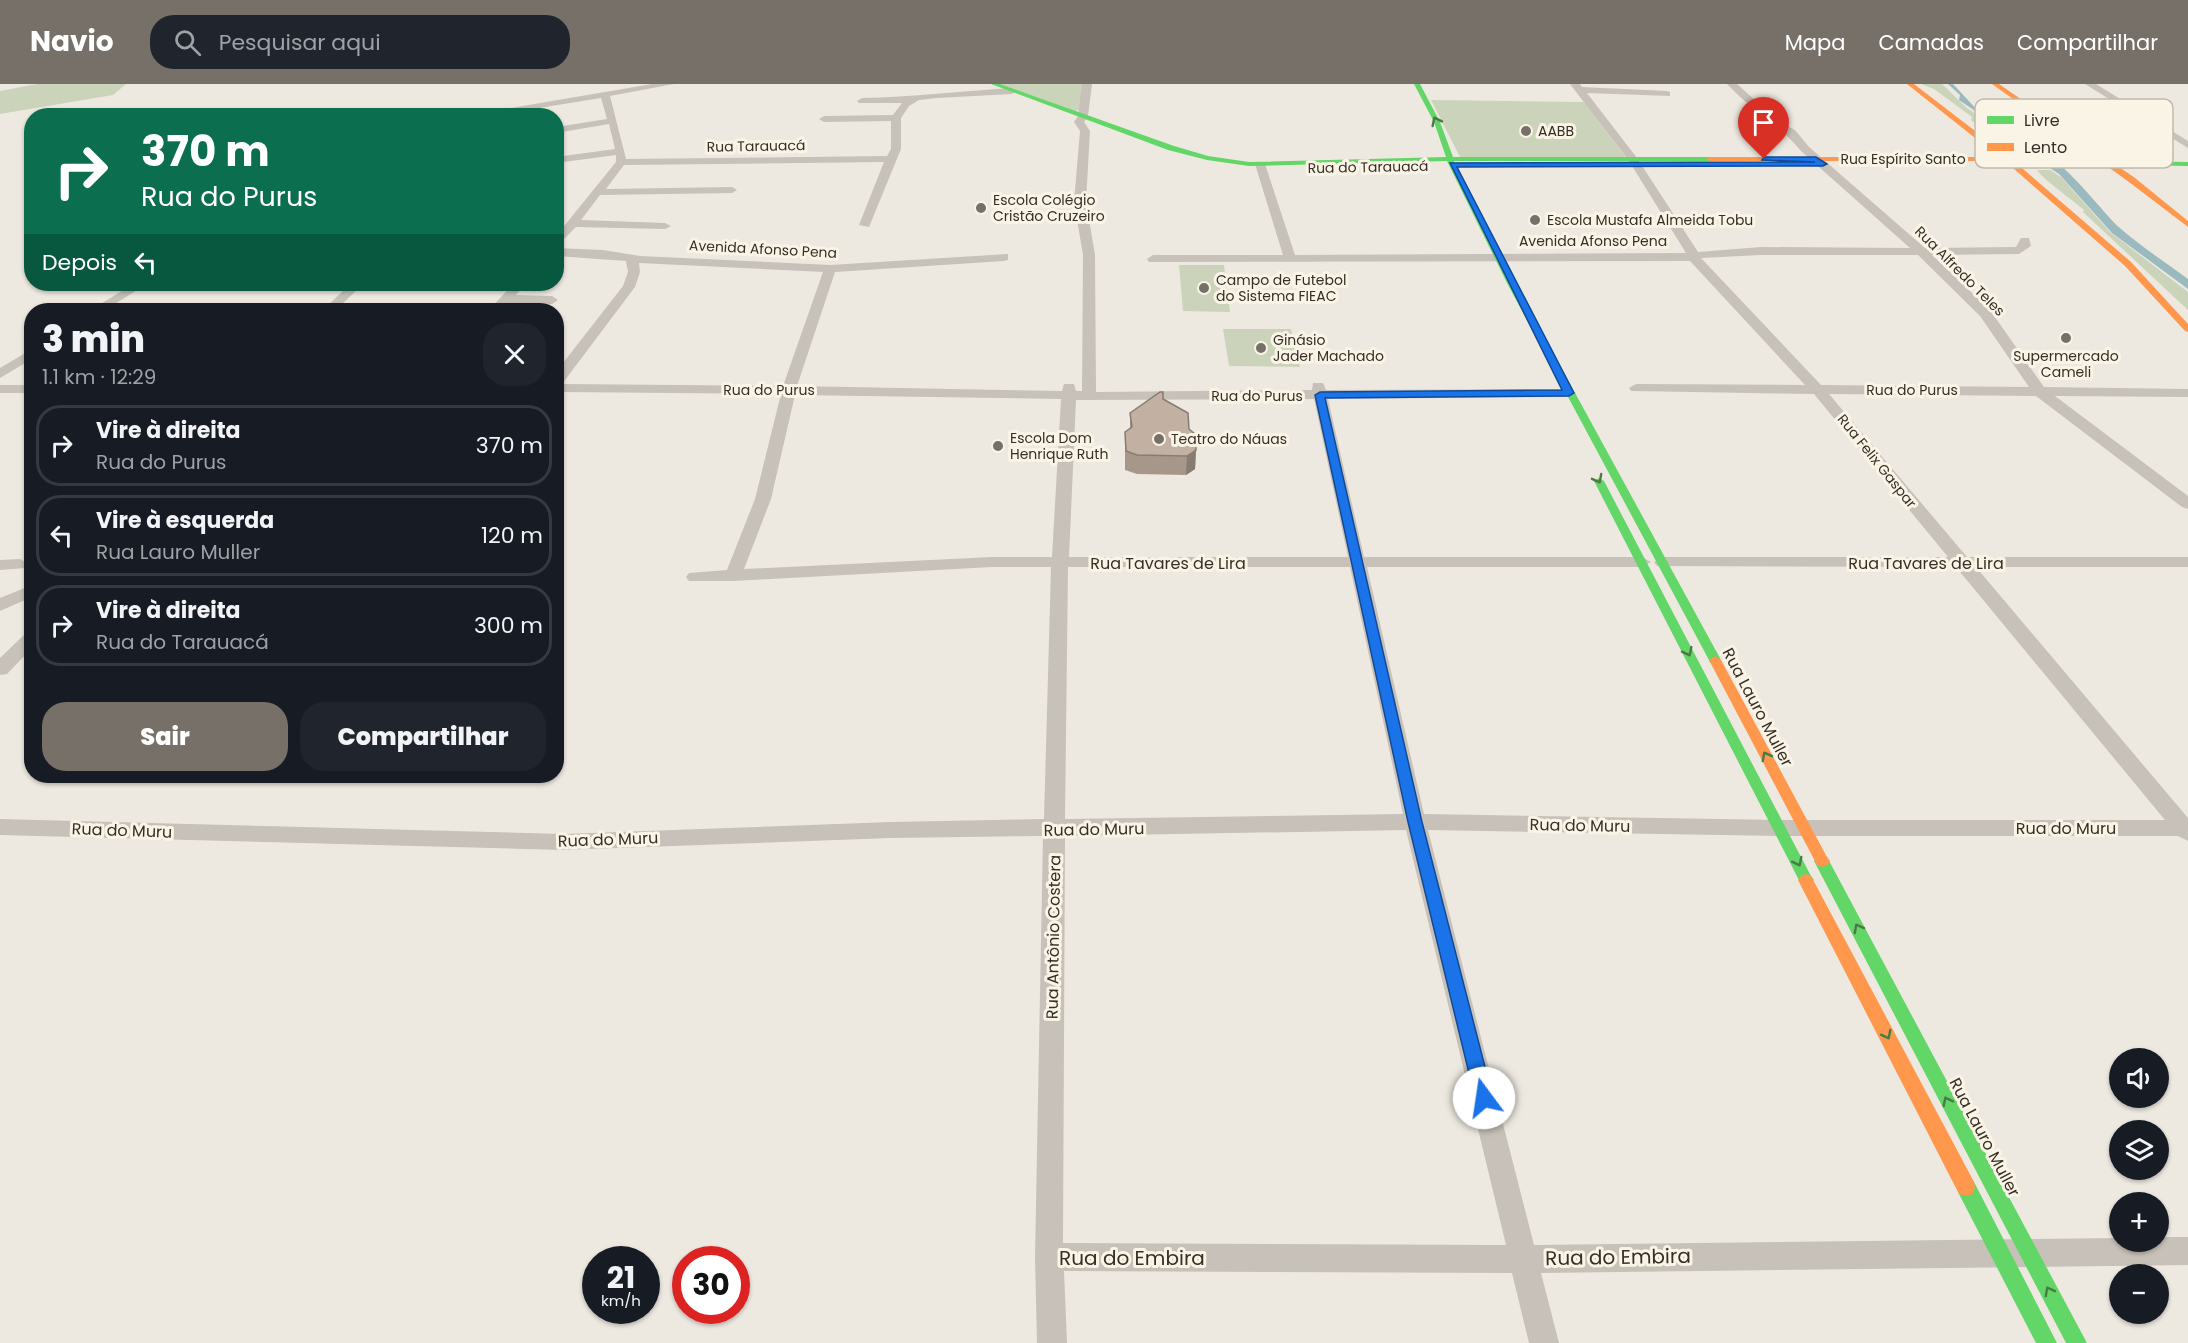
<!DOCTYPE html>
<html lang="pt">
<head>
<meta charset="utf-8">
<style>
  body { margin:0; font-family:Poppins,sans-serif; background:#20242c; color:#f1f3f6; height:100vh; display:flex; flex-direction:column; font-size:22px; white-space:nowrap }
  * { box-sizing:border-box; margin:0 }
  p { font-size:20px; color:#9ea1a6 }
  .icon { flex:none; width:33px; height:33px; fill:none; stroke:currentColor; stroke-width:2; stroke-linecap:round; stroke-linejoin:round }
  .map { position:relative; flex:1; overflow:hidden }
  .details { position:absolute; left:24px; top:219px; width:540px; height:480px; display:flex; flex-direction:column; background:#171b24; border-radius:24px; box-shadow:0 2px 4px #0004 }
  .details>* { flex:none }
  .hud { position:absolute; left:24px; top:24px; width:540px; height:183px; border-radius:24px; box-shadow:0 2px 4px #0004; background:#0b6e4f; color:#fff; overflow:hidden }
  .controls { position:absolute; left:2109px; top:964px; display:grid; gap:12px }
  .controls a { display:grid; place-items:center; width:60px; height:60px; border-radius:50%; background:#171b24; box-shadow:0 2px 4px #0004; font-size:30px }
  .speed { position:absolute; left:582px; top:1162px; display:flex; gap:12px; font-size:30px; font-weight:700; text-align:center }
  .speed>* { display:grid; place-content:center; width:78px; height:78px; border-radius:50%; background:#171b24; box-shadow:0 2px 4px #0004; line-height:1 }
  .speed small { font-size:15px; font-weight:400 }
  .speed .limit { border:9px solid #d22; background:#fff; color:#111 }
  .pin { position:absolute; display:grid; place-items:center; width:51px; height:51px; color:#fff; margin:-62px -26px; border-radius:50% 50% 50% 0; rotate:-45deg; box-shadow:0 0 6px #0007 }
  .pin .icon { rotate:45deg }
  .me { position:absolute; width:66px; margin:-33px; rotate:346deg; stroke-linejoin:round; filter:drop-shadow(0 0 4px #0008) }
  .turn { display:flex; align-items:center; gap:21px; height:126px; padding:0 18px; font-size:27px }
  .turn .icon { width:78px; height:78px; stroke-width:2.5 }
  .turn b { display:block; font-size:42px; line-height:51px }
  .then { display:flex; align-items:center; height:57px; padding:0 18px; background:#0003; gap:12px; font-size:22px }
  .round { display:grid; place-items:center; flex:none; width:63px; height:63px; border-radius:24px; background:#20242c }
  .head { display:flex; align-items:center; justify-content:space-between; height:102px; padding:0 18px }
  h1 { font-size:36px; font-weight:800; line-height:45px }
  .cta { display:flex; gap:12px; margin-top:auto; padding:12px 18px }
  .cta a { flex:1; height:69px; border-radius:24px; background:#777068; color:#fff; font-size:24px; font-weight:800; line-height:69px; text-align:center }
  .cta a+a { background:#20242c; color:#f1f3f6 }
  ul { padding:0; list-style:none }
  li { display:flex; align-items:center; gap:18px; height:81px; margin:0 12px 9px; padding:0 6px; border:3px solid #363941; border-radius:24px }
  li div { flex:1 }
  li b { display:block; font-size:22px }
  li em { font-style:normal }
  header { display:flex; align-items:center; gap:36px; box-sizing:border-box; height:84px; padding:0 30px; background:#777068; color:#fff }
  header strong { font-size:28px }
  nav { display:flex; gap:33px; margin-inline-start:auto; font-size:21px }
  .search { width:420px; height:54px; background:#20242c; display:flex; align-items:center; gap:15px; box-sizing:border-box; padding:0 21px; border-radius:24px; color:#9ea1a6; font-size:22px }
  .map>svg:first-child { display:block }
</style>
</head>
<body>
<header>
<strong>Navio</strong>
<div class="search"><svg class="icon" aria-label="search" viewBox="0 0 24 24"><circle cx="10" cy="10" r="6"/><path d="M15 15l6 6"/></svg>Pesquisar aqui</div>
<nav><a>Mapa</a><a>Camadas</a><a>Compartilhar</a></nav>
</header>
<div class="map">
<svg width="2188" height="1259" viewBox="0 0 2188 1259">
  <rect width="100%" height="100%" fill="#ede9e1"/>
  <g fill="#cbd4ba">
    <path d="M37,0H126L113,11L0,30V7Z"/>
    <path d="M999,0H1082L1081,25L1075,27Z"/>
    <path d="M1921,0H1942L1967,24L2001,47L2016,62L2031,72L2012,69L1971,36L1972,33L1934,5Z"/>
    <path d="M1431,16L1584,18L1627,75H1461Z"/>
    <path d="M2037,86H2050L2061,93L2110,148L2188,208V226L2083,128L2084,126C2075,118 2038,91 2037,86Z"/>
    <path d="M1179,181H1224L1230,228L1183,227Z"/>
    <path d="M1223,245H1291L1300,283L1229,282Z"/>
  </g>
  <path fill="#9bbac0" d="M1948,0H1953L1980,29L2048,76H2041L2023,64L2009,50L1959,16L1960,11Z"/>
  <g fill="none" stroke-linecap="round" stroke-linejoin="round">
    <path fill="#9bbac0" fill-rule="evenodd" d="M2029,66C2055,62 2102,129 2121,145C2142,163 2166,179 2188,195V205L2112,149L2059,90L2029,70Z"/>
    <g fill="#c7c1b9" fill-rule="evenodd">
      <path d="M652,0H674L610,12L626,75L887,72L891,65V37L824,38L819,35L824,32L893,31L902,19H859L857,17L862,14C912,13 962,7 1012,4L1017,7L1012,10L937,14L919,16L909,22L901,34V65L869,143L859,141L884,78L624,81L606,105L732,103L737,106L732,109L600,111L581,136L665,139L671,142L665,145L576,143L556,163V152L616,78V71L556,79V73L615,65L609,40L556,49V43L607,35L601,14L490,32H464Z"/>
      <path d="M1082,0H1092L1088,32L1084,38L1090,47L1086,118L1095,171L1096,308L1312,306L1313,299H1323L1326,306L1569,305L1576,309L1569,313L1328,315L1364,473H1642L1651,478L1642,483H1367L1424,730L1781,736H2165L1956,483L1657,482L1654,478L1663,473H1948L1814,310L1631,307L1629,304L1636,300L1805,301L1690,177L1149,178L1147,175L1153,171H1283L1255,80L1256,78L1265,80L1295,171L1686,169L1629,77L1570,0H1580L1582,3L1667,7L1670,8V12L1587,9L1637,74L1698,168L1761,163L1910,164L1801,67C1780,41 1750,25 1727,0H1737L1778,37L1795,46L1809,63L1925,164L2016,163L2021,154H2029L2031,162L2019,170L1932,171L1990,226L2044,303L2188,305V313L2055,312L2188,412V425L2182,423L2036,312L1829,310L1967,473H2188V483H1976L2188,734V757L2178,752H1781L1428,746L1534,1161L2120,1154V1158H2158V1153H2188V1181L1541,1189L1559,1259H1529L1512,1189L1064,1187L1067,1259H1037L1035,1173L1043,752L891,754L562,766L0,751V735L562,750L891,738L1044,735L1051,483H992L733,497H689L686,493L689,489L727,486L755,415L781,310L556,308V288L623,202L628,188L626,177L556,172V164L603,166L640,172L830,181L1008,170V176L1004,177L835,188L797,302L1062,307L1064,300H1074L1076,307H1082L1083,171L1074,118L1080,47L1074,38L1078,32ZM1761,171H1918L1980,232L2029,303L1821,301L1701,174ZM639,179L823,188L783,302L562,300L635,203L640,188ZM795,311L1061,315L1052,473H992L744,485L771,415ZM1314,315L1348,473H1069L1076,316ZM1068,483H1350L1403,730L1065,735ZM1406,746L1506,1161L1063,1159L1065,752Z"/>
      <path d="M2085,0H2096L2188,57V64Z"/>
      <path d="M133,200H147L105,226H91Z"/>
      <path d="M350,200H363L336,226H323Z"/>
      <path d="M513,200H526L516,211L552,212L558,216L552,220L509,219L502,226H489Z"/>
      <path d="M32,265V275L0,294V284Z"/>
      <rect x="0" y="301" width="32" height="8"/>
      <path d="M20,475L29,480L26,484L0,486V476Z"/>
      <path d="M32,501V513L0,527V514Z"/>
      <path d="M32,547V564L7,590L0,591V574L26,549Z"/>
    </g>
    <g fill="#63d668" fill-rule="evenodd">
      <path d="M991,0H1000L1174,62L1208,72L1249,78L1446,73L1434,38L1414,0H1420L1440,38L1453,73H1713L1714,75L1710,77H1454L1515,199L1721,576L1720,579H1710L1709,576L1507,199L1447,77L1249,82L1207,76L1168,66Z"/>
      <path d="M2018,75L2188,78V82L2021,79L2017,77Z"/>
      <path d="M1599,394L1604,397L1811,792L1814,796L1811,800L1806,802L1801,800L1594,397Z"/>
      <path d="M1822,771L1827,773L2087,1259H2066L1814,777L1817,773Z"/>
      <path d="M1966,1094L1973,1096L2057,1259H2036L1959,1110L1957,1103L1959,1096Z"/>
    </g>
    <g fill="#ff974d" fill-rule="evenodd">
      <path d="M1907,0H1914L2009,73L2024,75V79L2015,78L2131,178L2188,240V248L2185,247L2125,182L2005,77H1710L1706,75L1710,73H1999Z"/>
      <path d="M1992,0H1999L2135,94L2188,137V143L2129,98Z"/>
      <path d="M1715,572L1721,576L1827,773L1830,777L1827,781L1822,783L1817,781L1709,576Z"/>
      <path d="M1806,790L1811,792L1973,1096L1975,1103L1973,1110L1966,1112L1959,1110L1798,796L1801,792Z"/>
    </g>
  </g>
  <path fill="#a7978b" d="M1163,315L1189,345L1196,366L1195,385L1186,391L1137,390L1125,386V348L1130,344V329Z"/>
  <path fill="#887b71" d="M1196,366L1195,385L1186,391L1187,372Z"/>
  <path fill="#c2b0a2" stroke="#887b71" stroke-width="1.5" d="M1160,308H1163V315L1188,329L1189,345L1195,350L1196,366L1187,372L1137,371L1126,367L1125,348L1132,343L1130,329Z"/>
  <defs><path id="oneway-chevron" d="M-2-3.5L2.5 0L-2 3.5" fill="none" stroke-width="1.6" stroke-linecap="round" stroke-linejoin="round" transform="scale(1.5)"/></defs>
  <g stroke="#4b7a44">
    <use href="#oneway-chevron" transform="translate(1436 37) rotate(-116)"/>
    <use href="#oneway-chevron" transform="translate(1598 395) rotate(62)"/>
    <use href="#oneway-chevron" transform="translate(1688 568) rotate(63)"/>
    <use href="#oneway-chevron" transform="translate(1766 672) rotate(-118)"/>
    <use href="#oneway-chevron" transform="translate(1798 778) rotate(63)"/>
    <use href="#oneway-chevron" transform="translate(1858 844) rotate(-118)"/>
    <use href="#oneway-chevron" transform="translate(1887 951) rotate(63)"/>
    <use href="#oneway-chevron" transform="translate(1947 1017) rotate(-117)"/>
    <use href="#oneway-chevron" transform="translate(2049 1207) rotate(-118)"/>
  </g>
  <path fill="#1a73e8" stroke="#114b97" stroke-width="1.5" d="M1764,73H1816L1827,80L1823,82L1457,83L1574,309L1569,312L1325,314L1422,738L1493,1014L1490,1020L1484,1022L1477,1020L1475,1014L1408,738L1315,311L1320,308L1562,306L1450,79L1815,78L1762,76Z"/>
  <g fill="#777068" stroke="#faf4e7" stroke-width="2">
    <circle cx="1526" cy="47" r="6"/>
    <circle cx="981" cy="124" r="6"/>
    <circle cx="1535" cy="136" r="6"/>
    <circle cx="1204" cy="204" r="6"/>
    <circle cx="2066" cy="254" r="6"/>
    <circle cx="1261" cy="264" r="6"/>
    <circle cx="1159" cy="355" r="6"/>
    <circle cx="998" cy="362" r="6"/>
  </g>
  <g text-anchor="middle" stroke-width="6" stroke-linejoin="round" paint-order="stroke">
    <g font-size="14" fill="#372f27" stroke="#faf4e7" text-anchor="start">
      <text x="1538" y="52">AABB</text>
      <text x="993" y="121">Escola Colégio<tspan x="993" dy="16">Cristão Cruzeiro</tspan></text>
      <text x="1547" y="141">Escola Mustafa Almeida Tobu</text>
      <text x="1216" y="201">Campo de Futebol<tspan x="1216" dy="16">do Sistema FIEAC</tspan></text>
      <text x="1273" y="261">Ginásio<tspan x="1273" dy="16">Jader Machado</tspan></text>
      <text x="2066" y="277" text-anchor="middle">Supermercado<tspan x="2066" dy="16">Cameli</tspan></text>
      <text x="1010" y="359">Escola Dom<tspan x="1010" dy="16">Henrique Ruth</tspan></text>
      <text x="1171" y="360">Teatro do Náuas</text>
    </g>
    <g font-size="14" fill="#372f27" stroke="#faf4e7">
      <text transform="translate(756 62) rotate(-1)" y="5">Rua Tarauacá</text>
      <text x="1903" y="80">Rua Espírito Santo</text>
      <text transform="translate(1368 83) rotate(-1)" y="5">Rua do Tarauacá</text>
      <text x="1593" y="162">Avenida Afonso Pena</text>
      <text transform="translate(763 165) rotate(3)" y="5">Avenida Afonso Pena</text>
      <text transform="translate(1960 187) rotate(45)" y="5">Rua Alfredo Teles</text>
      <text x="769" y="311">Rua do Purus</text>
      <text x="1912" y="311">Rua do Purus</text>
      <text x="1257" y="317">Rua do Purus</text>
      <text transform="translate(1877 377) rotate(51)" y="5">Rua Felix Gaspar</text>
    </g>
    <g font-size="16" fill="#372f27" stroke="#faf4e7">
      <text x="1168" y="485">Rua Tavares de Lira</text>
      <text x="1926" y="485">Rua Tavares de Lira</text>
      <text transform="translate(1758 623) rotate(62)" y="6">Rua Lauro Muller</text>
      <text transform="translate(1580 741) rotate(1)" y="6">Rua do Muru</text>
      <text x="2066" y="750">Rua do Muru</text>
      <text transform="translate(1094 745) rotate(-1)" y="6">Rua do Muru</text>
      <text transform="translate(122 746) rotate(2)" y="6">Rua do Muru</text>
      <text transform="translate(608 755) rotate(-2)" y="6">Rua do Muru</text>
      <text transform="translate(1053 853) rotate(-89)" y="6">Rua Antônio Costera</text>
      <text transform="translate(1985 1053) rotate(62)" y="6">Rua Lauro Muller</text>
    </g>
    <g font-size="20" fill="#372f27" stroke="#faf4e7">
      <text transform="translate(1618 1173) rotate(-1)" y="7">Rua do Embira</text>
      <text x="1132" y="1181">Rua do Embira</text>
    </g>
  </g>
  <rect x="1975" y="15" width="198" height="69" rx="9" fill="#faf4e7" stroke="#c0b9ad" stroke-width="1.5"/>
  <rect x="1987" y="32" width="27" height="8" fill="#63d668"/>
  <rect x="1987" y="59" width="27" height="8" fill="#ff974d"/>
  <g font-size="16" fill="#372f27">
    <text x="2024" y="42">Livre</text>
    <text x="2024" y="69">Lento</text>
  </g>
</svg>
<div class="controls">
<a><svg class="icon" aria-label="sound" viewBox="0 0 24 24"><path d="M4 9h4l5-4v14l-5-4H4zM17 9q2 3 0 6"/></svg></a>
<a><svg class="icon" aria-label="layers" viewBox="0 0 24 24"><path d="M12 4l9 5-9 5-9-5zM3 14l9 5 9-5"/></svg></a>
<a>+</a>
<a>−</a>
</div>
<div class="speed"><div>21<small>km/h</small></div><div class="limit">30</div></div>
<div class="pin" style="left:1764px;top:75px;background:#d93025"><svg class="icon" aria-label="arrive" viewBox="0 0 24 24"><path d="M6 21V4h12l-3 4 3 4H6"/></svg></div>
<svg class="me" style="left:1484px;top:1014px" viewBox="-20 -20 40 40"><circle r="19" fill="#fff"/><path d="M0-13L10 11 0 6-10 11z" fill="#1a73e8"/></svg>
<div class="hud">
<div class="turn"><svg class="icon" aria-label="right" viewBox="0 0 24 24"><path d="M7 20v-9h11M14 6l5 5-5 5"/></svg><div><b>370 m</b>Rua do Purus</div></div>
<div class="then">Depois<svg class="icon" aria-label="left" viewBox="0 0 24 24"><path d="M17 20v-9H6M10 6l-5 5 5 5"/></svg></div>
</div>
<section class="details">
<div class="head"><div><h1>3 min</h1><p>1.1 km · 12:29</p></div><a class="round"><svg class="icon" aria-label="close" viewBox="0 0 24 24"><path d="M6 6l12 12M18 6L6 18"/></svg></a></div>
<ul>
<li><svg class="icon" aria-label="right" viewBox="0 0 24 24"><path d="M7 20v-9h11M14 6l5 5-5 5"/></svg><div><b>Vire à direita</b><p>Rua do Purus</p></div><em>370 m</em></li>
<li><svg class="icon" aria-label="left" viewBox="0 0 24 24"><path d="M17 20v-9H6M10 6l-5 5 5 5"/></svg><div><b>Vire à esquerda</b><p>Rua Lauro Muller</p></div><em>120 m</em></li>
<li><svg class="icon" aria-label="right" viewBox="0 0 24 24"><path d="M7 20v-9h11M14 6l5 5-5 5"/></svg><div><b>Vire à direita</b><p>Rua do Tarauacá</p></div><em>300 m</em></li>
</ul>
<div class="cta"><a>Sair</a><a>Compartilhar</a></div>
</section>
</div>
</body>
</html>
